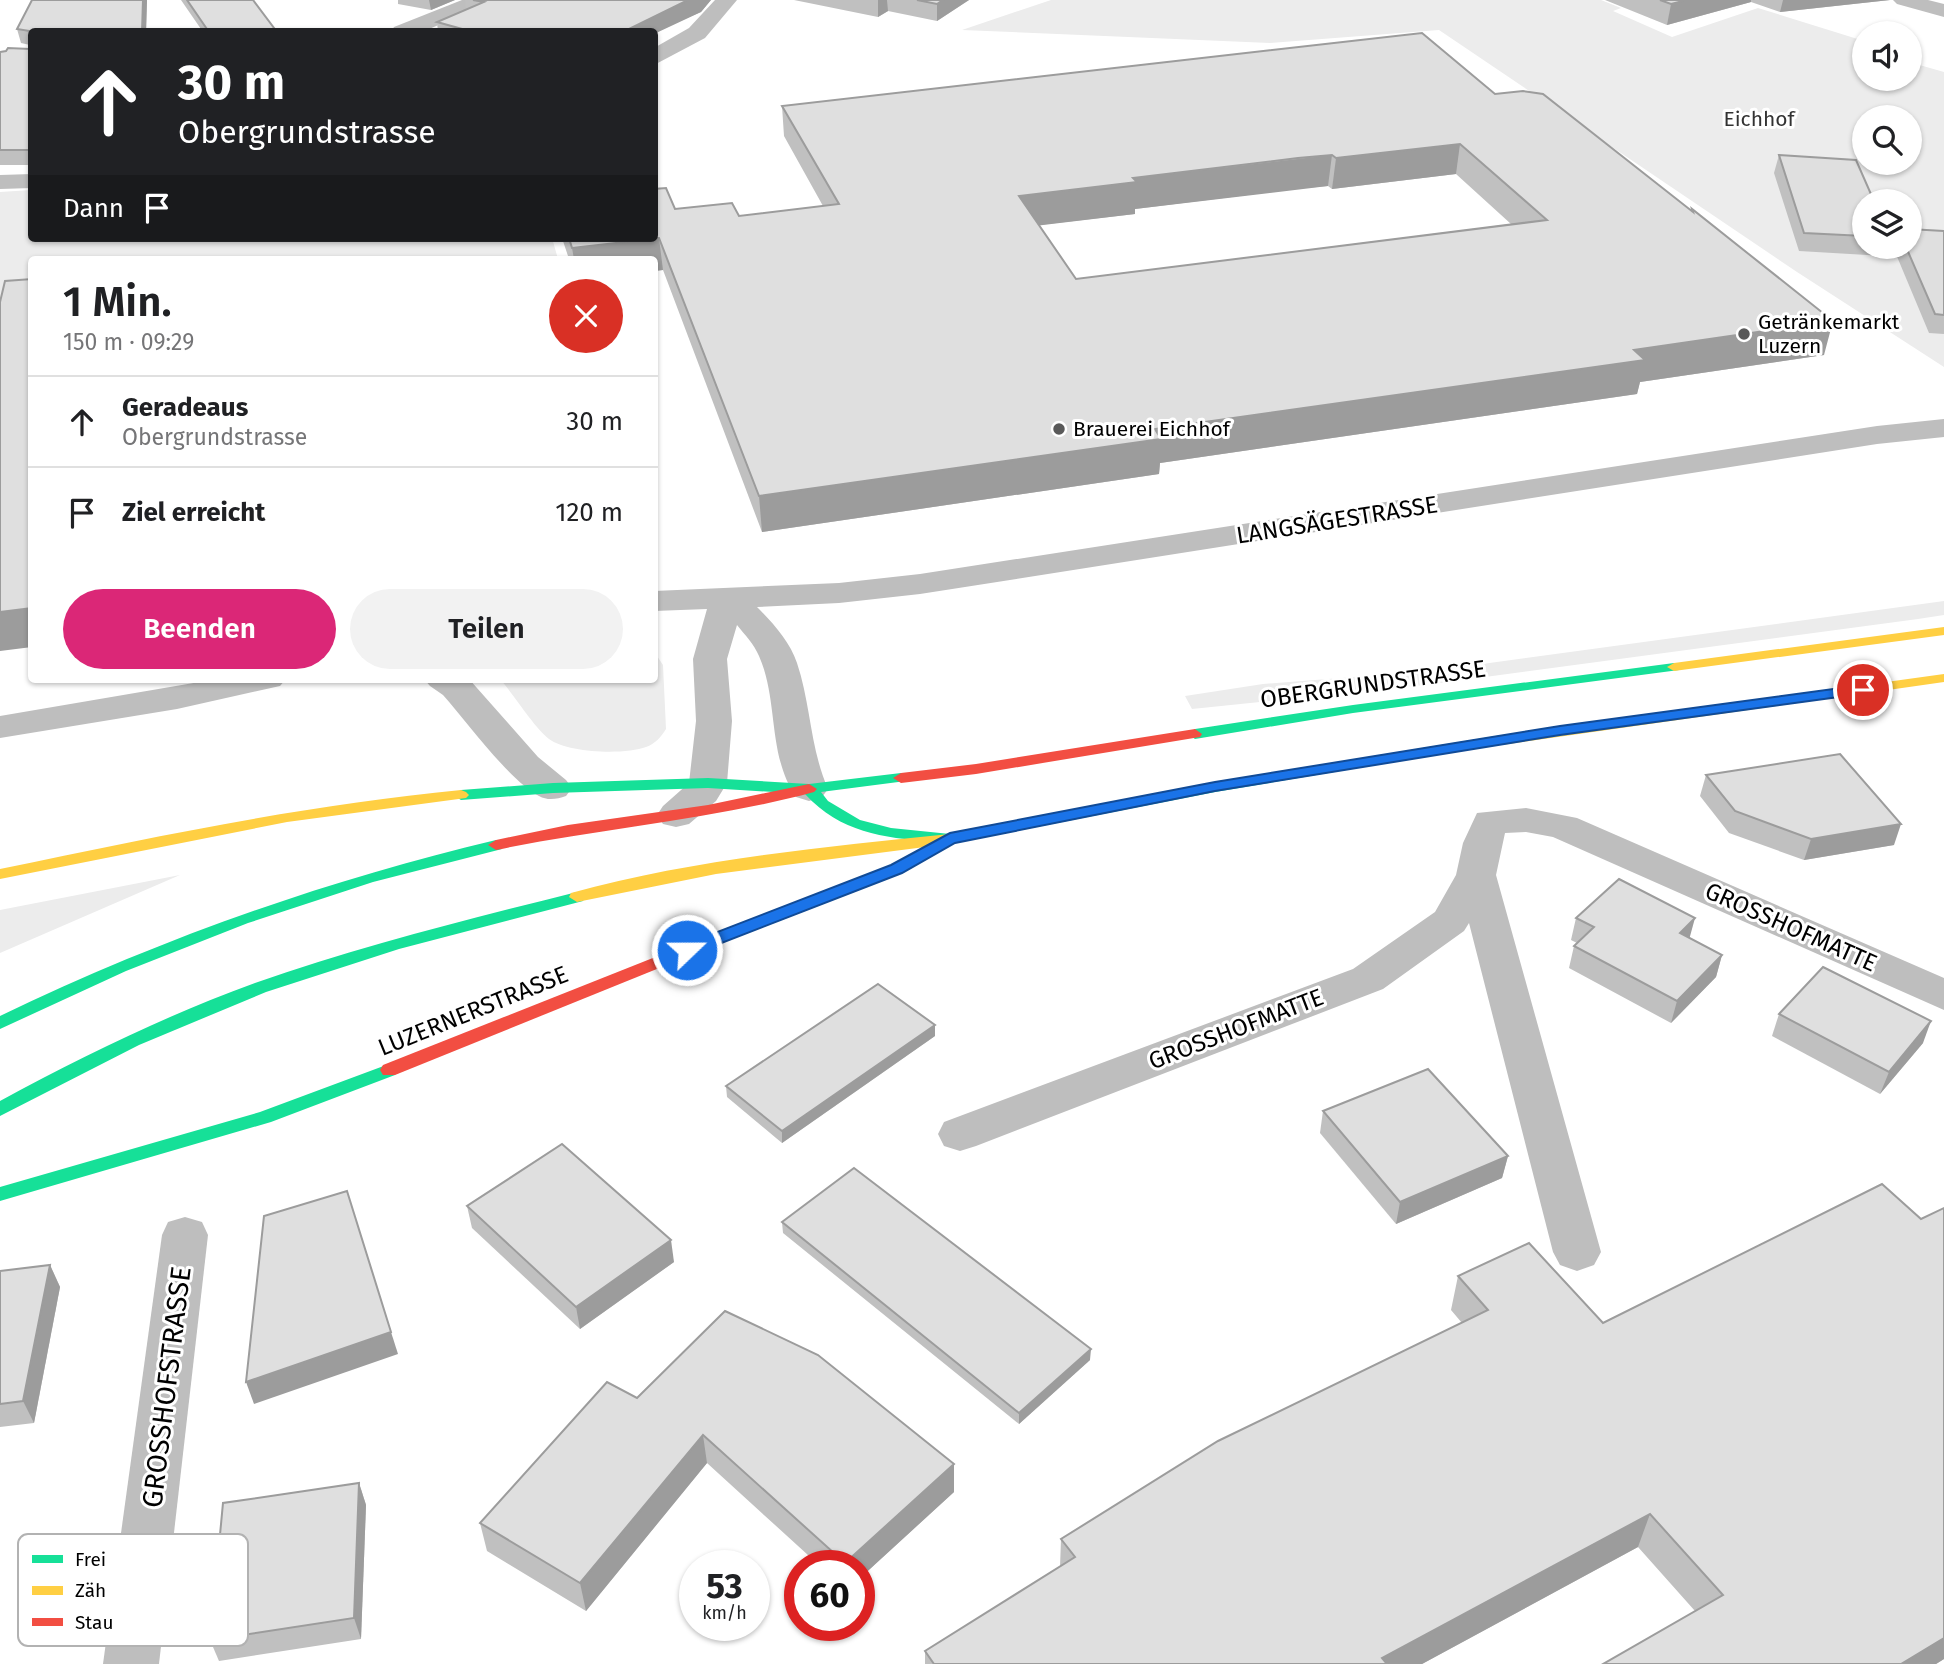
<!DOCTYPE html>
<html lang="de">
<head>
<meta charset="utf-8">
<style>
  body { margin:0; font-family:"Fira Sans",sans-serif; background:#f2f2f2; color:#202124; height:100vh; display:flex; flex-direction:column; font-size:26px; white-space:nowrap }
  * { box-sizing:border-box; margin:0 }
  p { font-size:23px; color:#757577 }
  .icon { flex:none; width:38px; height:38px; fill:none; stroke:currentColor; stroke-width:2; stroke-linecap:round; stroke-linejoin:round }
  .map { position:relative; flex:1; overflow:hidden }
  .side { position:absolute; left:28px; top:256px; width:630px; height:427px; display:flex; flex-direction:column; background:#fff; border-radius:7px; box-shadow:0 2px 5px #0004 }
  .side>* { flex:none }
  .top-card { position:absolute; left:28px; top:28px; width:630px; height:214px; border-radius:7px; box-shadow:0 2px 5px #0004; background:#202124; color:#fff; overflow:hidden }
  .fabs { position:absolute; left:1852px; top:21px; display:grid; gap:14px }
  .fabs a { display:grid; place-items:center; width:70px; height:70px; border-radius:50%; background:#fff; box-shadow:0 2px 5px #0004; font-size:35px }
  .speed { position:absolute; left:679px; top:1550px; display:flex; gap:14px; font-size:35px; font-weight:700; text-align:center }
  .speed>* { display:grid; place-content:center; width:91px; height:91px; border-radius:50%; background:#fff; box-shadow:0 2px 5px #0004; line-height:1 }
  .speed small { font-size:18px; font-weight:400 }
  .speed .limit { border:10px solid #d22; background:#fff; color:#111 }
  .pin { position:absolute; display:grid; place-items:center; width:60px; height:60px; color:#fff; margin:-30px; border:4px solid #fff; border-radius:50%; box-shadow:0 2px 7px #0007 }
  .me { position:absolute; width:77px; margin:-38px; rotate:68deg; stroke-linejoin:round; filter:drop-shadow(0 0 5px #0008) }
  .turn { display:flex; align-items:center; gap:24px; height:147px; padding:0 35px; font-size:32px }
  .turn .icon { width:91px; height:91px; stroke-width:2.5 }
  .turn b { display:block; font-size:49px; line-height:60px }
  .then { display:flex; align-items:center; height:66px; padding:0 35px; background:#0003; gap:14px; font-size:26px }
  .round { display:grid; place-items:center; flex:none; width:74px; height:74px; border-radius:37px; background:#f2f2f2 }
  .overview { display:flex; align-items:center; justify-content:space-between; height:119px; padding:0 35px }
  h1 { font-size:42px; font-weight:600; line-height:52px }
  .cta { display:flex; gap:14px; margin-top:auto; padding:14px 35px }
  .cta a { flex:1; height:80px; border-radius:42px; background:#db2777; color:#fff; font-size:28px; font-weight:600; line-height:80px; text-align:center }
  .cta a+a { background:#f2f2f2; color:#202124 }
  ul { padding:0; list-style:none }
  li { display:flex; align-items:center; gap:21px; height:91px; padding:0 35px; border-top:2px solid #e0e0e0 }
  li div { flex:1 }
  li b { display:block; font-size:26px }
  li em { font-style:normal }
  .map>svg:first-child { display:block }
</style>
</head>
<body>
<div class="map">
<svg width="1944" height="1664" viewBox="0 0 1944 1664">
  <rect width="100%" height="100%" fill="#fff"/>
  <g fill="#ececec" fill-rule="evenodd">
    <path d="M1051,0H1601L1621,8L1613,11L1672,37L1758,8L1864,41V79H1909V62L1944,72V367L1797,272L1439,30L1270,43L962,30ZM1864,117H1909V163H1864ZM1864,201H1909V247H1864Z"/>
    <path d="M31,190L32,238H552L558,259H32L31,301H0V192Z"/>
    <path d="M1944,601V615L1918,619L1433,684L1192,709L1185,696L1263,684L1431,671Z"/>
    <path d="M655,653L663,665L666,729C661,737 655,744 646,747C625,755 567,753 549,739C534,727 514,695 500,679H654Z"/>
    <path d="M180,875L0,953V910Z"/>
  </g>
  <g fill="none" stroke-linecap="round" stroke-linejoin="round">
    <g fill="#bebebe" fill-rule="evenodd">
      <path d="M462,0H492L488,4L422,32H391L394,27Z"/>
      <path d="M715,0H737L705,38L654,65V48L689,28Z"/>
      <path d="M1893,0H1928L1944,4V17L1897,4Z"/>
      <path d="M32,174V188L0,189V175Z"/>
      <path d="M1944,419V437L1877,444L920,594L839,603L757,607C773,623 790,642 797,663C811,705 810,748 828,789L822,797L809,801L796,797C767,754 779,701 759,656C754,644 745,635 737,625L727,659L732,721L727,783L716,801L689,824L676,827L663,824L657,815L663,806L689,783L696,721L693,659L707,609L654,611V591L839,583L920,574L1877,426Z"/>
      <path d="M217,679H286L280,686L177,709L0,738V716Z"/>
      <path d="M424,679H469L538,757L566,780L572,788L566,796C557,799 548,801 539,796C508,779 468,723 443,695L430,686Z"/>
      <path d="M1526,808L1577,818L1944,978V1010L1553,837L1526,832L1505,833L1496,875L1601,1252L1594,1265L1577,1271L1560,1265L1553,1252L1469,923L1464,931L1383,989L976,1146L960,1151L944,1146L938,1134L944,1122L1353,969L1435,912L1456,875L1463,843L1477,813Z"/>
      <path d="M185,1217L202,1222L208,1235L159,1664H103L162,1235L168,1222Z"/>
    </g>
    <g fill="#16e098" fill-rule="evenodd">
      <path d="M1674,663L1679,664L1681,667L1679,670L1353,713L1195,739L1188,734L1195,729L1353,705Z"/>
      <path d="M1502,735L1507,737L1509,740L1507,743L1215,792L955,843L903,873L678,960L672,958L670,954L672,950L891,865L932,842C882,837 841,833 805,794L708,788L553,793L461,800L453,795L461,790L553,783L708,778L809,784L901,773L909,778L906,781L821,792L828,801L860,820L891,828L950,834L1215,782Z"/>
      <path d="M496,840L504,845L502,849L373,882L248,923L126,971L0,1029V1016C160,939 324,881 496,840Z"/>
      <path d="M577,892L585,897L583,901L399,949L266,992L139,1045L0,1116V1101C83,1056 167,1015 255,983C361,946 469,919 577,892Z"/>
      <path d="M389,1064L395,1065L398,1070L395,1075L271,1122L0,1201V1187L260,1112Z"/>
    </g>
    <g fill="#ffcf43" fill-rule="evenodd">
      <path d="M1944,627V635L1674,671L1667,667L1674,663Z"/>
      <path d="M1944,674V682L1502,745L1495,740L1502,735Z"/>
      <path d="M461,790L466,792L469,795L466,798L287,822L0,879V869C153,837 305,805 461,790Z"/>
      <path d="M950,834L958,839L956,843L716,874L577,902L569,897L571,893C694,859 823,847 950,834Z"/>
    </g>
    <g fill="#f24e42" fill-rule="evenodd">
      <path d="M1195,729L1202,734L1200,737L976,774L901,783L893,778L901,773L976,764Z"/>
      <path d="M809,784L817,789L814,792C710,820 602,828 496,850L488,845L496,840L568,825L708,805Z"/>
      <path d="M678,948L684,950L686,954L684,958L395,1075H383L380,1070L383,1065Z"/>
    </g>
  </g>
  <g fill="#c0c0c0" fill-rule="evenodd">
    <path d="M32,0H147L146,32H32V165H0V52L30,49V45L21,43L17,29Z"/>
    <path d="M181,0H253L277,32H203Z"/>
    <path d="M398,0H455L431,10L398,4Z"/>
    <path d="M465,0H711L701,12L654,32H438L437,22L466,9Z"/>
    <path d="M794,0H969L937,21L888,11L878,17Z"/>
    <path d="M1605,0H1890L1780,12L1751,2L1667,25Z"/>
    <path d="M1495,94L1691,211L1692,209L1824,355L1640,382L1637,394L1160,463L1159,474L762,532L663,270L654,271V259H569L562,238H654L675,209L739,216L823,206L784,136L782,106ZM1456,174L1511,224L1076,279L1039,225L1135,214V209L1295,189L1328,186L1332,189Z"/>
    <path d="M1779,155L1864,201V247H1887L1884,256L1799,251L1774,173Z"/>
    <path d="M1944,231V334L1929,333L1893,247H1909Z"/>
    <path d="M1706,775L1894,845L1804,860L1729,833L1700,796Z"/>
    <path d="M1576,918L1690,938L1722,955L1716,977L1671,1023L1569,968L1574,946L1577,943L1571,940Z"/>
    <path d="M1779,1014L1923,1043L1880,1094L1772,1036Z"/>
    <path d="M935,1036L782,1143L727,1097L726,1086Z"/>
    <path d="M1323,1111L1508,1156L1502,1178L1396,1224L1320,1133Z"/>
    <path d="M467,1206L674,1262L580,1329L472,1228Z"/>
    <path d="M1944,1208V1659L1936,1664H1603L1695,1611L1638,1547L1422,1664H925V1651L1060,1567L1061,1539L1462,1323L1451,1310L1458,1276L1603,1323L1921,1219Z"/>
    <path d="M782,1222L1090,1360L1019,1424L783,1233Z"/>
    <path d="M50,1265L60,1287L34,1423L0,1427V1271Z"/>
    <path d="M637,1398L954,1492L859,1579V1566H820L707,1463L586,1611L487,1551L480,1523Z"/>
    <path d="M359,1483L366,1505L361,1639L219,1661L210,1640Z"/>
  </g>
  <g fill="#9c9c9c">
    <path d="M143,0H147L146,32H142Z"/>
    <path d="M429,0H455L431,10Z"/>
    <path d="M688,0H711L701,12L654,34V32H623Z"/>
    <path d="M878,0H887L888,11L878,17Z"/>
    <path d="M943,0H969L937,21V4Z"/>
    <path d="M1687,0H1751V2L1667,25L1671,4Z"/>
    <path d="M1783,0H1890L1780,12Z"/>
    <path d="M1460,144L1456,174L1332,189L1336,158Z"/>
    <path d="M1332,155L1328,186L1135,209V214L1018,228L1019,196L1133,178Z"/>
    <path d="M659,238L663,270L654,271V259H574L572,248Z"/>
    <path d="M1833,321L1824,355L1640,382L1637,394L1160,463L1159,474L762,532L759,496L1634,350Z"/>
    <path d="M32,608V647L0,651V612Z"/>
    <path d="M1901,824L1894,845L1804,860L1811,839Z"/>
    <path d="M1695,918L1689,940L1680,933Z"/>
    <path d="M1722,955L1716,977L1671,1023L1677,1001Z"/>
    <path d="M1931,1021L1923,1043L1880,1094L1889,1072Z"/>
    <path d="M935,1025V1036L782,1143V1131Z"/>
    <path d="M1508,1156L1502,1178L1396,1224L1400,1202Z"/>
    <path d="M671,1240L674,1262L580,1329L576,1307Z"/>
    <path d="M50,1265L60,1287L34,1423L23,1401Z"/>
    <path d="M391,1332L398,1354L254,1404L246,1382Z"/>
    <path d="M1091,1349L1090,1360L1019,1424V1413Z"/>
    <path d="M703,1435L707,1463L586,1611L580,1583Z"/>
    <path d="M954,1464V1492L859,1579V1566H845V1563Z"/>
    <path d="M359,1483L366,1505L361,1639L354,1618Z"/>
    <path d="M1650,1514L1638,1547L1422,1664H1380L1382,1658Z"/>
    <path d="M1944,1638V1659L1936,1664H1901Z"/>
  </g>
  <g fill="#dfdfdf" stroke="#9c9c9c" stroke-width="2" fill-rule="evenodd">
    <path d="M32,0H143L142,32H32V150H0V52L6,51L8,48L30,49V31L17,29Z"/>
    <path d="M187,0H253L277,32H209Z"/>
    <path d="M473,0H688L623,32H473L437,22L484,2Z"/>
    <path d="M917,0H943L937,4Z"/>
    <path d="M1660,0H1687L1671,4Z"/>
    <path d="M1422,33L1495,94L1523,91L1543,94L1693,212L1692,209L1833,321L1634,350L1645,360L1155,429L1161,439L759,496L659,238L572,248L569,238H654V189L666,188L675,209L732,203L739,216L839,204L782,106ZM1460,144L1547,220L1076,279L1019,196L1137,182L1133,178L1298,158L1332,155L1336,158Z"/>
    <path d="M1779,155L1856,160L1874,201H1864V236L1804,233Z"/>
    <path d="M1909,229L1944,231V315L1935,314L1906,247H1909Z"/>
    <path d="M32,279V608L0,612V302L5,281Z"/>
    <path d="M1840,754L1901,824L1811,839L1735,811L1706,775Z"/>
    <path d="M1619,879L1695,918L1680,933L1722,955L1677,1001L1574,946L1594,927L1576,918Z"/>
    <path d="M1823,967L1931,1021L1889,1072L1779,1014Z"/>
    <path d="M878,984L935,1025L782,1131L726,1086Z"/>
    <path d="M1428,1069L1508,1156L1400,1202L1323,1111Z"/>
    <path d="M562,1144L671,1240L576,1307L467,1206Z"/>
    <path d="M854,1168L1091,1349L1019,1413L782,1222Z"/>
    <path d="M1882,1184L1921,1219L1944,1208V1638L1901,1664H1603L1723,1595L1650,1514L1382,1658L1387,1664H934L925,1651L1075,1557L1061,1539L1218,1441L1488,1310L1458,1276L1529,1243L1603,1323Z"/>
    <path d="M347,1191L391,1332L246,1382L264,1216Z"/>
    <path d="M50,1265L23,1401L0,1404V1271Z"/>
    <path d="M725,1311L818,1355L954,1464L845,1563L703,1435L580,1583L480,1523L607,1382L637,1398Z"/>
    <path d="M359,1483L354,1618L210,1640L223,1503Z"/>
  </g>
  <path fill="#1a73e8" stroke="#114b97" stroke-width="2" d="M1863,685L1868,686L1870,690L1868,693L1560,735L1215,791L955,843L902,873L693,954L687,956L678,950L681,946L891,865L950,833L1215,782L1560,726Z"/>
  <g fill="#595959" stroke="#fff" stroke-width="2.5">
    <circle cx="1744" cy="334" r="7"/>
    <circle cx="1059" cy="429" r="7"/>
  </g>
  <g text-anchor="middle" stroke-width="6" stroke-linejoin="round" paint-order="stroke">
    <g font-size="21" fill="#333" stroke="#fff">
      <text x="1759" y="126">Eichhof</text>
    </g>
    <g font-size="21" fill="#000" stroke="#fff" text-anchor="start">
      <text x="1758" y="329">Getränkemarkt<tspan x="1758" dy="24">Luzern</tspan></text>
      <text x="1073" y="436">Brauerei Eichhof</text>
    </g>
    <g font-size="24" fill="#000" stroke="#fff">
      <text transform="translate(1337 520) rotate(-9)" y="8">LANGSÄGESTRASSE</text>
      <text transform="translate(1373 684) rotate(-8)" y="8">OBERGRUNDSTRASSE</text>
      <text transform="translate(1791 927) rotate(24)" y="8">GROSSHOFMATTE</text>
      <text transform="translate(473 1011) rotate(-22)" y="8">LUZERNERSTRASSE</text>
      <text transform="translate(1236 1029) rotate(-21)" y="8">GROSSHOFMATTE</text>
    </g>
    <g font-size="28" fill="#000" stroke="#fff">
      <text transform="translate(166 1387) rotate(-83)" y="10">GROSSHOFSTRASSE</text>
    </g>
  </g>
  <rect x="18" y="1534" width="230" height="112" rx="10" fill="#fff" stroke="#b2b2b2" stroke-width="2"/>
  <rect x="32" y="1555" width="31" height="8" fill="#16e098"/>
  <rect x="32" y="1586" width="31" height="9" fill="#ffcf43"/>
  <rect x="32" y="1618" width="31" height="8" fill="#f24e42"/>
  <g font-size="19" fill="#000">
    <text x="75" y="1566">Frei</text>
    <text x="75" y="1597">Zäh</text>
    <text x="75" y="1629">Stau</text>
  </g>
</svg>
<div class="fabs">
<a><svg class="icon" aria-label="sound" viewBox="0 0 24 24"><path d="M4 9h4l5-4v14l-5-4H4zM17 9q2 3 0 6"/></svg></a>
<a><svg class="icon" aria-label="search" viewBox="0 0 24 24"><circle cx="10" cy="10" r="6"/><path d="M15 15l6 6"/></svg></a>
<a><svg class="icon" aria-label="layers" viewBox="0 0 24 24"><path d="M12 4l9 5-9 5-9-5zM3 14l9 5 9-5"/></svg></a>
</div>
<div class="speed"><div>53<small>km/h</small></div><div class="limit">60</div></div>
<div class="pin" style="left:1863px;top:690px;background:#d93025"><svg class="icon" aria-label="arrive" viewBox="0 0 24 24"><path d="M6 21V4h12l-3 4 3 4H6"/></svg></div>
<svg class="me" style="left:687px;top:950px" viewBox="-20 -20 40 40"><circle r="17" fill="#1a73e8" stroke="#fff" stroke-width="3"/><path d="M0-11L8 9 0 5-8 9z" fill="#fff"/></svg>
<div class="top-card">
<div class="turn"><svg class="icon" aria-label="ahead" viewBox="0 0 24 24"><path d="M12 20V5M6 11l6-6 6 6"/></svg><div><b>30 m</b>Obergrundstrasse</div></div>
<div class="then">Dann<svg class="icon" aria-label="arrive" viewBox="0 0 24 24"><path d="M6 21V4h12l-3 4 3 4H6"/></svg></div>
</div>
<section class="side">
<div class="overview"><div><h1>1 Min.</h1><p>150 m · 09:29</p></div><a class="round" style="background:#d93025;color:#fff"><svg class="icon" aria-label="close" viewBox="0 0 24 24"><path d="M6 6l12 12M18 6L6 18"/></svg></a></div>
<ul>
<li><svg class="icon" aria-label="ahead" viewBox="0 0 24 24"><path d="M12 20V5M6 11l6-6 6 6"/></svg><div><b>Geradeaus</b><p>Obergrundstrasse</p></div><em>30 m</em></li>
<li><svg class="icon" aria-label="arrive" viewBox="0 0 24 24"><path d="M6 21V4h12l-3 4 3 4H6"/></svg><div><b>Ziel erreicht</b></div><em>120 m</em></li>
</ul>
<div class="cta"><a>Beenden</a><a>Teilen</a></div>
</section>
</div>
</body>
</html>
